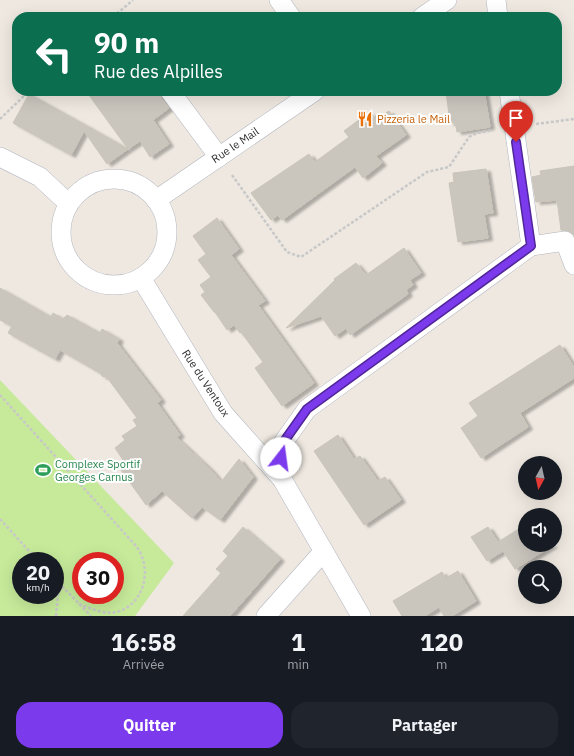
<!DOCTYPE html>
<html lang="fr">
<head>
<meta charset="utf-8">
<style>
  body { margin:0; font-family:"IBM Plex Sans",sans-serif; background:#20242c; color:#f1f3f6; height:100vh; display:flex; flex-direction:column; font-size:15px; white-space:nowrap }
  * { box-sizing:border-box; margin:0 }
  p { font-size:13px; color:#9ea1a6 }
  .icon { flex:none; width:22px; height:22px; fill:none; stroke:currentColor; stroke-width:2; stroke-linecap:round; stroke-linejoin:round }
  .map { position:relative; height:616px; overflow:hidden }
  .sheet { display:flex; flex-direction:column; background:#171b24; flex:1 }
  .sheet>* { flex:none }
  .banner { position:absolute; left:12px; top:12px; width:550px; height:84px; border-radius:16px; box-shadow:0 4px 16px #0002; background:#0b6e4f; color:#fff; overflow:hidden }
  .needle { width:26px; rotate:188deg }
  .controls { position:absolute; left:518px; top:456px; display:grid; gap:8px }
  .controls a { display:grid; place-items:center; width:44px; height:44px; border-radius:50%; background:#171b24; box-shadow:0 4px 16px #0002; font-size:20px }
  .speed { position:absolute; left:12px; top:552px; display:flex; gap:8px; font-size:20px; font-weight:700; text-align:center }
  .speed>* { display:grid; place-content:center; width:52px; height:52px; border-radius:50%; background:#171b24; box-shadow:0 4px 16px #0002; line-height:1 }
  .speed small { font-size:10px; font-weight:400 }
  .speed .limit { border:6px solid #d22; background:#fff; color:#111 }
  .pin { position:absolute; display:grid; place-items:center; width:34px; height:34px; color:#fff; margin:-41px -17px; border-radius:50% 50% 50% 0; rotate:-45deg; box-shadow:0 0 4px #0007 }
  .pin .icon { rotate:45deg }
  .me { position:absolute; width:44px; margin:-22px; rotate:15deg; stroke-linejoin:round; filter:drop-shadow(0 0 3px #0008) }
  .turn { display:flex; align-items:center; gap:14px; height:84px; padding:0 16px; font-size:18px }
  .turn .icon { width:52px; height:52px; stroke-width:2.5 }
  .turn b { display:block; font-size:28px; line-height:34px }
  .eta { display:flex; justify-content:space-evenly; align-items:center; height:68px; text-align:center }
  .eta b { font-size:24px; font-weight:700; line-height:28px }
  .cta { display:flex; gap:8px; margin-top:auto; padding:8px 16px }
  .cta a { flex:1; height:46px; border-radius:16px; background:#7c3aed; color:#fff; font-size:16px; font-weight:700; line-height:46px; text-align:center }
  .cta a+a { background:#20242c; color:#f1f3f6 }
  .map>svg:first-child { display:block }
</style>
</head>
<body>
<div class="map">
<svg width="574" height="616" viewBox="0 0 574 616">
  <defs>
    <filter id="shadow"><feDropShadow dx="4.5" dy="2.5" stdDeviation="1" flood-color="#0004"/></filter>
  </defs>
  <rect width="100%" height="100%" fill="#eee8e0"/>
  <path fill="#c6ea9a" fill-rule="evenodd" d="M0,380L174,563L135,616H0ZM21,561H55V595H21ZM81,561H115V595H81Z"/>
  <g fill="#cac6be" stroke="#cac4b9" filter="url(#shadow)">
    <path d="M86,91H159L161,98L169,108L153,120L169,144L150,157L140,141L128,149Z"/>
    <path d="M446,91H484L490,127L457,132L455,122L450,123Z"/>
    <path d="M29,94L87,126L128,149L107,164L84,131L71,155L13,123Z"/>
    <path d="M389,111L406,135L376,156L382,163L363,178L355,167L282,220L278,215L271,220L251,193L309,154L315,162L349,137L344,131L364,116L365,117L371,113L376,119Z"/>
    <path d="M574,166V235L569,231L561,230L557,200L536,202L532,177L541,175L540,171Z"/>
    <path d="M486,169L493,213L484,214L488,238L458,242L449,183L454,182L453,173Z"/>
    <path d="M217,218L239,249L231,255L265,301L258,305L314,383L282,406L255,368L263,362L241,332L240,333L234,325L227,330L215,312H214L201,295L205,292L200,285L211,277L198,260L206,254L193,236Z"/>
    <path d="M404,248L421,273L410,280L413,285L406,290L408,294L350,335L346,328L335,336L321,316L286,328L335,280L334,279L356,263L366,275Z"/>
    <path d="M0,288L51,317L53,313L63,319L67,315L100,333L102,329L119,339L117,343L161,400L157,403L180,435L176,437L211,470L221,482L239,459L253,477L220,520L202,507L192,518L162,491L146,505L121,470L127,466L115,448L125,440L122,436L137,426L133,420L137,418L106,376L103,377L100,373L60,350L55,359L8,333L12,326L0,320Z"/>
    <path d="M560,345L574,367V378L520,413L528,427L481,458L461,428L478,416L469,403Z"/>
    <path d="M338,435L354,459L360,456L378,481L385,477L401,500L364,525L314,451Z"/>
    <path d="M525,525V545H553L515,569L503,551L487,561L471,537L488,527L498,542Z"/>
    <path d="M243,527L280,559L230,616H183L221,573L216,569L228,556L223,551Z"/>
    <path d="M458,571L476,601L452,616H444L439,607L425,616H402L393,601L442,572L446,578Z"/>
  </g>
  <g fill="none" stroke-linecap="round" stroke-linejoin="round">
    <defs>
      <g id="minor">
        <path d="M279,0L291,17"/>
        <path d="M496,0L498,17"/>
        <path d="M422,17L447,0"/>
        <path d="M170,91L219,157"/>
        <path d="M509,91L531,246"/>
        <path d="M0,157L40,177L69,204"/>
        <circle cx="114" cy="232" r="53"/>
        <path d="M156,200L315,91"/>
        <path d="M141,278L223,413L282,479"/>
        <path d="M266,616L323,552"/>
        <path d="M361,616L282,479L280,447L307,409L531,246L565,241L574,265"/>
      </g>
    </defs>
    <use href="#minor" stroke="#b3b6c0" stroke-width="20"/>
    <g stroke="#c8c8c8" stroke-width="2.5" stroke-dasharray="3 2" stroke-linecap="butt">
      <path d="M113,17L133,0"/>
      <path d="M0,119L29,91"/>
      <path d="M536,124L574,119"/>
      <path d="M232,175L287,252L301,257L427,172L449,167L469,137L477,133L493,130"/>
      <path d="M0,395L136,546C138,549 141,553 142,557C150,578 141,605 117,612C104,615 90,608 79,604"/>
      <path d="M0,519L38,561"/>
      <path d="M55,579L91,616"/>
      <path d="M56,616L58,594L62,587"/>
    </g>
    <use href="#minor" stroke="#fff" stroke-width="19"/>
  </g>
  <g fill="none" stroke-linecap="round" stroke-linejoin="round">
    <defs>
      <path id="route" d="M281,458L280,447L307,409L531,246L516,142"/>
    </defs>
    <use href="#route" stroke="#51269a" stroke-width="10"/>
    <use href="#route" stroke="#7c3aed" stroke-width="7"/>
  </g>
  <defs>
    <symbol id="restaurant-bare" viewBox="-9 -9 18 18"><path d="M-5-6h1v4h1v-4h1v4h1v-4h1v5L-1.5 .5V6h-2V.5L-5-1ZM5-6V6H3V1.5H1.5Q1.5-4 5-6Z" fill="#e8710a" stroke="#fff" stroke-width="2.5" paint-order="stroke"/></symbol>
    <symbol id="stadium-bare" viewBox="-9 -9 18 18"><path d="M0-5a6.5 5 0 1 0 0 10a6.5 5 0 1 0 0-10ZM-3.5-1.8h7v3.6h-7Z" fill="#2e9e5b" stroke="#fff" stroke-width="2.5" paint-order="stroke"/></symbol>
  </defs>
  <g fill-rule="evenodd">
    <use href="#restaurant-bare" x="354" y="108" width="22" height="22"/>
    <use href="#stadium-bare" x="32" y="459" width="22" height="22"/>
  </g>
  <g text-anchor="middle" stroke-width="4" stroke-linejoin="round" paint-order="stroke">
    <g font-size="11" fill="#c56008" stroke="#fff" text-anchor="start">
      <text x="377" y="123">Pizzeria le Mail</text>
    </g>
    <g font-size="11" fill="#2d2d2d" stroke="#fff">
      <text transform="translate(235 145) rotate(-34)" y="4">Rue le Mail</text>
      <text transform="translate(206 383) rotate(57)" y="4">Rue du Ventoux</text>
    </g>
    <g font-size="11" fill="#27864d" stroke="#fff" text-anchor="start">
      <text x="55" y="468">Complexe Sportif<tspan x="55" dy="13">Georges Carnus</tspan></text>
    </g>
  </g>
</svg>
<div class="controls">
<a><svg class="needle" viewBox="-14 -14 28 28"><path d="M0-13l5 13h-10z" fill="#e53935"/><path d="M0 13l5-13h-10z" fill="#9ea1a6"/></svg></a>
<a><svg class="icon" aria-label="sound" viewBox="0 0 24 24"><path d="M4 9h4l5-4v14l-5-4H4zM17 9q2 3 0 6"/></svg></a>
<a><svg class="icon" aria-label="search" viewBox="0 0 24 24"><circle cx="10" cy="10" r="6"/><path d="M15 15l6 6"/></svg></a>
</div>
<div class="speed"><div>20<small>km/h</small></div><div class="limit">30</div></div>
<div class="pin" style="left:516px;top:142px;background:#d93025"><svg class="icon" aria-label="arrive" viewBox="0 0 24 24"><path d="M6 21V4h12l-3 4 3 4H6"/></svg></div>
<svg class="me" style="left:281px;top:458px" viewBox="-20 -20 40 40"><circle r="19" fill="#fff"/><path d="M0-13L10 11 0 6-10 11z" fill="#7c3aed"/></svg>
<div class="banner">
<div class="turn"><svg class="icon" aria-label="left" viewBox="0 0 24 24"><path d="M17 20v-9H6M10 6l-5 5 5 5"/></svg><div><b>90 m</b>Rue des Alpilles</div></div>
</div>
</div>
<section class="sheet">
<div class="eta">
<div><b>16:58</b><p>Arrivée</p></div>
<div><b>1</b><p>min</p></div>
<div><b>120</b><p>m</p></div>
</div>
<div class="cta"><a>Quitter</a><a>Partager</a></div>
</section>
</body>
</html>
